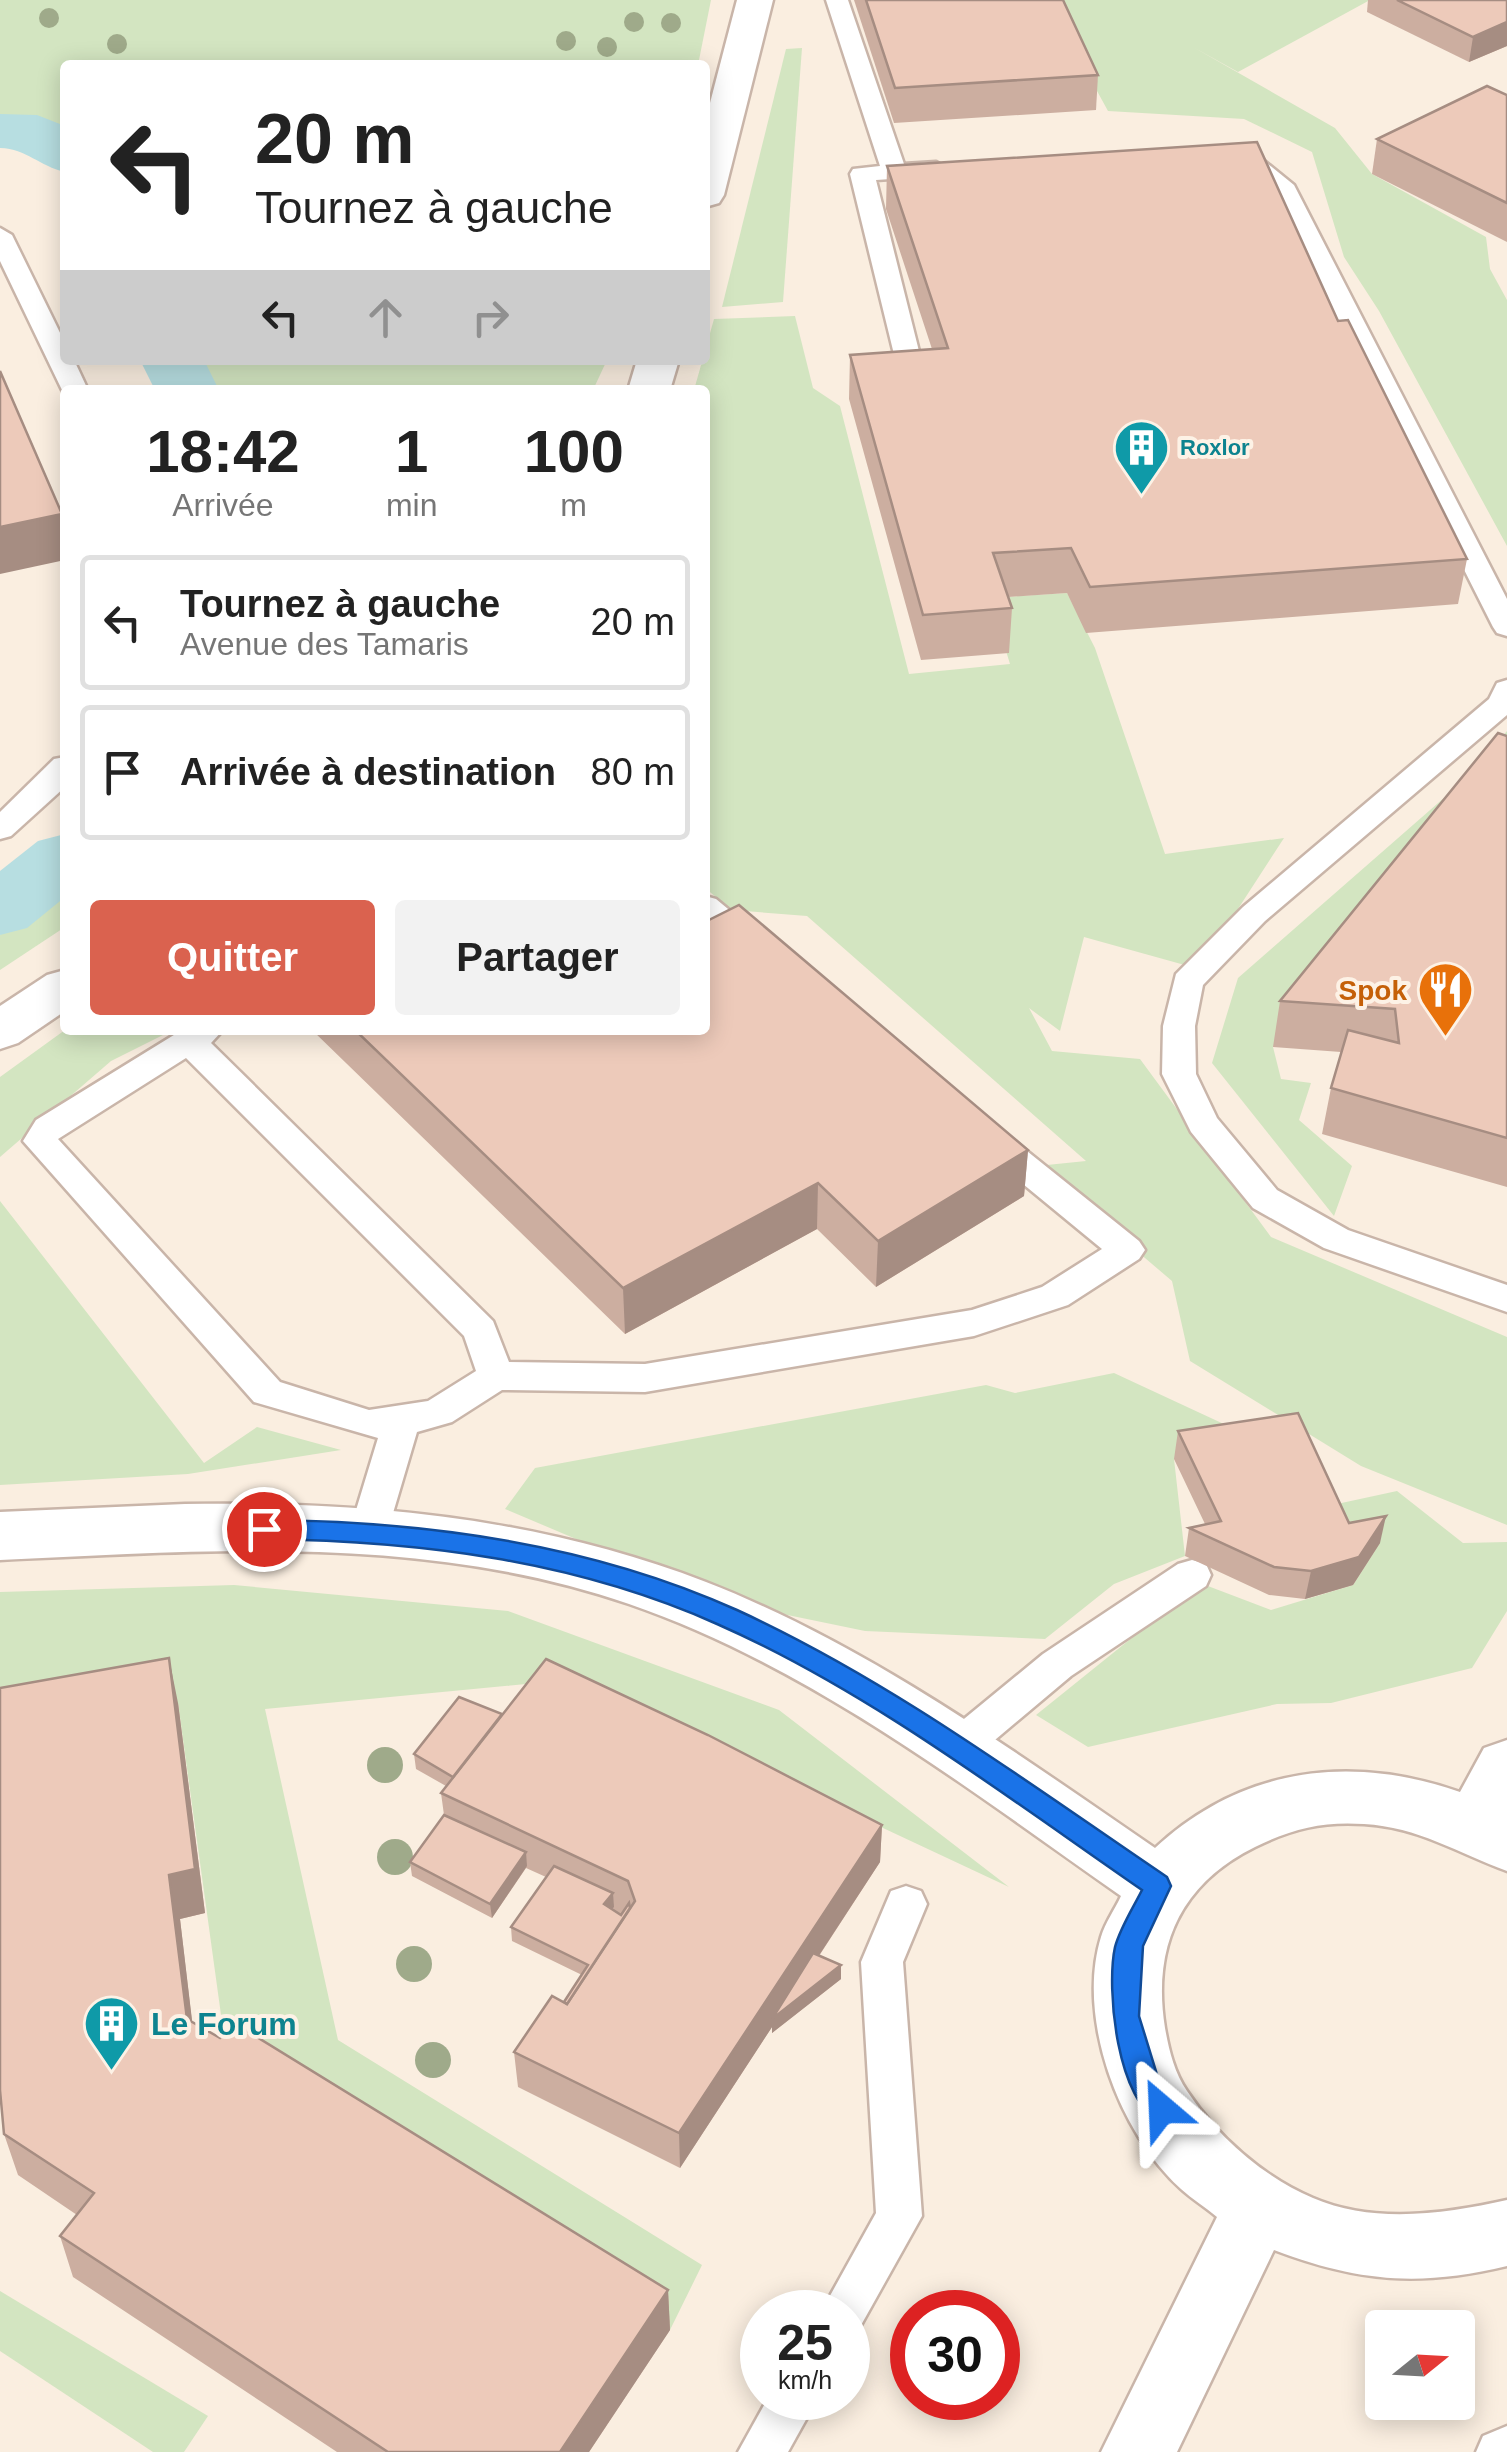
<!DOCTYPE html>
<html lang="fr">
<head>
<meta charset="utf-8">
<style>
  body { margin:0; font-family:Arial,sans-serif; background:#f2f2f2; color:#222; height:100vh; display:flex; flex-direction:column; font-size:38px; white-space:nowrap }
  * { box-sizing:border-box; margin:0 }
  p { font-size:32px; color:#767676 }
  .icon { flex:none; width:55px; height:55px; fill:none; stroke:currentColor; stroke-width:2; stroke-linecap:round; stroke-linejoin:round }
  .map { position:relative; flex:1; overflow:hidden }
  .side { position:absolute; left:60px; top:385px; width:650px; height:650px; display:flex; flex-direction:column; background:#fff; border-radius:10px; box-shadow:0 5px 25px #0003 }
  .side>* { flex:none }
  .guide { position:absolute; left:60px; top:60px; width:650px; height:305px; border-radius:10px; box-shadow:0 5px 25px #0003; background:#fff; color:#222; overflow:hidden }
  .needle { width:65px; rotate:72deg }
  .fabs { position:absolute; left:1365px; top:2310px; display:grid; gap:20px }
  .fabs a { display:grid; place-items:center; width:110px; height:110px; border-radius:10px; background:#fff; box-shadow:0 5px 25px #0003; font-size:50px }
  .speed { position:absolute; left:740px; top:2290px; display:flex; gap:20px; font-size:50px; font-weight:700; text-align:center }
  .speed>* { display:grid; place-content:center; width:130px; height:130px; border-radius:50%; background:#fff; box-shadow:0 5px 25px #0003; line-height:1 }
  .speed small { font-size:25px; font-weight:400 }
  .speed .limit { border:15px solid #d22; background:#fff; color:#111 }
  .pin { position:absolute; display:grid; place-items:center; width:85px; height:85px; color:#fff; margin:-42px; border:5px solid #fff; border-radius:50%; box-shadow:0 2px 10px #0007 }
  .me { position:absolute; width:110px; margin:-55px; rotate:334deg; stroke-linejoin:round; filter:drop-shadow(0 0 8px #0008) }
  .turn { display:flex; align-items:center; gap:35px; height:210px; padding:0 30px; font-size:45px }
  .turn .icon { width:130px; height:130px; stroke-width:2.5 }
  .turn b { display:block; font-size:70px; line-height:85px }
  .lanes { display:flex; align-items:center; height:95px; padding:0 30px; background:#0003; justify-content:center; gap:50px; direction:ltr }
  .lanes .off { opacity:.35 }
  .eta { display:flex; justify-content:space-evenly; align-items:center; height:170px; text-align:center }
  .eta b { font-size:60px; font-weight:700; line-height:70px }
  .button { display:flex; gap:20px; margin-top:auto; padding:20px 30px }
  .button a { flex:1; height:115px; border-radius:10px; background:#da624f; color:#fff; font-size:40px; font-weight:700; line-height:115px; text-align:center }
  .button a+a { background:#f2f2f2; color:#222 }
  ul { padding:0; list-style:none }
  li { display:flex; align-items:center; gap:30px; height:135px; margin:0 20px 15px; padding:0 10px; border:5px solid #e0e0e0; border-radius:10px }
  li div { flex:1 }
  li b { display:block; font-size:38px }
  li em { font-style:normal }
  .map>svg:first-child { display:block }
</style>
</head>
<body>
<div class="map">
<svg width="1507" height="2452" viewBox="0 0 1507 2452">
  <rect width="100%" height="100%" fill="#faeee0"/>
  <g fill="#d3e5c1">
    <path d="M0,0H711L698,65H65V145L44,128L0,126Z"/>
    <path d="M1047,0H1370L1238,72L1193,47L1335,128L1372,174L1486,237L1490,269L1507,300V546L1379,311L1344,257L1312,152L1244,119L1108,111Z"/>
    <path d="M802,48L783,302L722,307L786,49Z"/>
    <path d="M795,316L813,388L840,406L909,674L1010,664L990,598L1067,593L1095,648L1165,854L1284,838L1199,969L1084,937L1060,1031L1029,1008L1052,1051L1140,1059L1271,1237L1507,1337V1525L1361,1466L1190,1361L1172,1281L1037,1166L1086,1161L807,916L732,910L705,888V390H694L714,319Z"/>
    <path d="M184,360H607L593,390H199Z"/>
    <path d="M1507,731V786L1273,1047L1281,1079L1311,1083L1299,1120L1352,1166L1334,1216L1212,1063L1238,978L1469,776Z"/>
    <path d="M65,879V927L0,970V935Z"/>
    <path d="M65,1030H173L111,1061L0,1157V1077Z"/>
    <path d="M0,1201L204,1463L257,1427L341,1450L188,1474L0,1485Z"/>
    <path d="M1114,1373L1269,1445L1174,1459L1185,1556L1114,1584L1045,1639L865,1631L725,1602L505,1509L535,1468L986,1385L1015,1393Z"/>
    <path d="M1397,1491L1463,1543L1507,1542V1611L1472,1668L1331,1703L1277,1704L1088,1747L1036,1715L1200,1583L1271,1610L1353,1585L1379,1544L1323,1507Z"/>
    <path d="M234,1585L508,1611L779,1710L1009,1887L567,1680L265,1709L338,2040L702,2265L670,2330L230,2080L178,1703L0,1736V1592Z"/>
    <path d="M0,2291L208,2416L184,2452H153L0,2351Z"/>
  </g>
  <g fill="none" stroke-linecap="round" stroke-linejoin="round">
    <g fill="#b7dee1" fill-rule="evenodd">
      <path d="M0,114L37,115L65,126V172C39,166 27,149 0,148Z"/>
      <path d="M140,360H204L219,390H155Z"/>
      <path d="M65,834V897L27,928L0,935V871L38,841Z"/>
    </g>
    <defs>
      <g id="service">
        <path d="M826,0H848L904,164L936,162L948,169L936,176L876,180L927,383L914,391L901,383L850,174L853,169L880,166Z"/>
        <path d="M1244,149L1252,151L1294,185L1507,599V636L1497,633L1493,627L1272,189L1238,163L1224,161L1220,156L1224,151Z"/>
        <path d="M0,228L12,235L65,343V360H74L88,390H65V395L62,390L0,261Z"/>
        <path d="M1507,680V715L1265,921L1203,985L1195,1026L1196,1074L1217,1118L1277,1190L1348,1230L1507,1285V1312L1324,1248L1253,1208L1191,1132L1162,1074L1163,1026L1176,974L1243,907L1489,699L1497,683Z"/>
        <path d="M65,757V787L11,836L0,839V812L54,759Z"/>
        <path d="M705,896L716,899L763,938L768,945L763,952C739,959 723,937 705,923Z"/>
        <path d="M182,1030H223L211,1043L493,1321L509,1362L645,1364L972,1310L1042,1287L1102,1249L978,1147L973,1139L978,1131L990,1127L1002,1131L1139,1241L1145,1250L1139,1259L1068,1305L974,1336L645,1392L502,1390L452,1422L417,1432L388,1530L382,1541L369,1545L356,1541L350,1530L378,1438L254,1402L23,1141L36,1120ZM186,1058L464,1336L476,1371L428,1401L369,1410L280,1382L58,1139Z"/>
        <path d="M1192,1560L1206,1564L1211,1575L1206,1586L1071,1676L970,1761L956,1766L942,1761L936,1749L942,1737L1043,1654L1178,1564Z"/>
        <path d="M906,1886L921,1891L927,1904L903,1962L922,2216L860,2327L848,2333V2312H821L876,2213L861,1962L891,1891Z"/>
        <path d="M768,2398H818L788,2452H738Z"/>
        <path d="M1507,2426V2452H1476L1483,2436Z"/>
      </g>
      <g id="minor">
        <path d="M737,0H773L724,195L719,203L705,207V122Z"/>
        <path d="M637,360H679L670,390H628Z"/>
        <path d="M65,970V1011L18,1043L0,1049V1006L47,975Z"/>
        <path d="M185,1504C363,1501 538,1517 706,1582C868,1645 1013,1751 1155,1848C1242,1767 1351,1754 1460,1792L1484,1748L1507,1740V1871C1458,1853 1418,1827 1364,1824C1323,1821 1291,1829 1255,1847C1180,1884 1152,1947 1165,2028C1169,2050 1174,2072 1187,2091C1217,2136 1263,2177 1313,2198C1373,2224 1445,2214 1507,2200V2266C1420,2287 1358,2282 1274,2250L1177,2452H1101L1217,2217C1205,2207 1192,2199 1181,2189C1119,2133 1076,2018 1101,1937C1105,1923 1115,1909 1121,1896C967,1788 809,1666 629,1604C427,1534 210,1550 0,1560V1512Z"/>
      </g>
    </defs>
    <use href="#service" stroke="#c9b5a9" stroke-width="5"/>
    <use href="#minor" stroke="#c9b5a9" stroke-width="5"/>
    <use href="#service" fill="#fff" fill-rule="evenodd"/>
    <use href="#minor" fill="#fff" fill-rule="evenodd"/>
  </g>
  <g fill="#9faa8a">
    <circle cx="49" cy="18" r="10"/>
    <circle cx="634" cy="22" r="10"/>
    <circle cx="671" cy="23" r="10"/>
    <circle cx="566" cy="41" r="10"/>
    <circle cx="117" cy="44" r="10"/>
    <circle cx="607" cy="47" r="10"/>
    <circle cx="385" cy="1765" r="18"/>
    <circle cx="395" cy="1857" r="18"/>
    <circle cx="414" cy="1964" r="18"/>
    <circle cx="433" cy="2060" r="18"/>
  </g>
  <g fill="#ccaea0">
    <path d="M854,0H1063L1098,75L1096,110L894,123Z"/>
    <path d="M1368,0H1507V46L1469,62L1367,12Z"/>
    <path d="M1507,95V242L1372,174L1377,139Z"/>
    <path d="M887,166L1338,321L1467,559L1458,604L1086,633L1067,593L1008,597L1012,608L1009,653L921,660L849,399L850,355L932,349L886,209Z"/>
    <path d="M1507,736V1187L1322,1134L1331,1088L1341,1052L1273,1047L1280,1001Z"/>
    <path d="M312,1030H705L1028,1150L1024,1196L876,1287L817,1229L625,1334Z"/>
    <path d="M1178,1431L1349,1523L1380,1543L1353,1585L1305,1599L1269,1595L1185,1556L1189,1528L1205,1524L1174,1459Z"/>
    <path d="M178,1703L205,1913L180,1919L192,2022L668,2290L670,2330L589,2452H337L73,2277L60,2236L77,2215L18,2175L4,2134Z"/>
    <path d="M502,1714L882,1825L880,1862L819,1956L841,1965V1979L772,2033V2027L680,2168L518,2087L514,2052L564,2002L582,1975L512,1941L511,1927L546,1877L526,1868L492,1918L412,1876L410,1862L444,1815L441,1793L446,1786L416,1769L414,1754Z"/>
  </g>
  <g fill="#a68d82">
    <path d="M1507,22V46L1469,62L1473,37Z"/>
    <path d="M62,514L65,529V560L0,574V527Z"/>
    <path d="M1028,1150L1024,1196L876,1287L878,1241Z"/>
    <path d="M818,1183L817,1229L625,1334L623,1288Z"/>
    <path d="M1386,1516L1380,1543L1353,1585L1305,1599L1311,1571Z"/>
    <path d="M169,1658L178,1703L205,1913L180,1919L197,2062L187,2019L169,1875Z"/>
    <path d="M882,1825L880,1862L782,2012L841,1965V1979L772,2033V2027L680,2168L679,2133Z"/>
    <path d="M526,1852L527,1866L492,1918L490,1904Z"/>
    <path d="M613,1893L614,1907L604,1918V1904Z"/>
    <path d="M668,2290L670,2330L589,2452H560Z"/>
  </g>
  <g fill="#edcaba" stroke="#a68d82" stroke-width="2.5">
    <path d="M866,0H1063L1098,75L895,88Z"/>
    <path d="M1397,0H1507V22L1473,37Z"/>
    <path d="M1487,86L1507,95V203L1377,139Z"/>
    <path d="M1257,142L1338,321L1348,320L1467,559L1090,587L1071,548L993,553L1012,608L923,615L850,355L948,348L887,166Z"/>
    <path d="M0,371L62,514L0,527Z"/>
    <path d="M1498,733L1507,736V1138L1331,1088L1348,1030L1399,1043L1395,1009L1280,1001Z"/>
    <path d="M739,905L1028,1150L878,1241L818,1183L623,1288L355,1030H705V922Z"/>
    <path d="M1298,1413L1349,1523L1386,1516L1359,1557L1311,1571L1274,1567L1189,1528L1221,1521L1178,1431Z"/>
    <path d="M169,1658L195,1869L169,1875L187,2019L220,2038L234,2023L668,2290L560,2452H388L60,2236L94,2193L4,2134L0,2090V1688Z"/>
    <path d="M546,1659L708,1735L882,1825L679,2133L514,2052L552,1996L567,2004L635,1901L628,1881L441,1793Z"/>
    <path d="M459,1697L502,1714L453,1777L414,1754Z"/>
    <path d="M444,1815L526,1852L490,1904L410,1862Z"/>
    <path d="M554,1866L613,1893L604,1904L621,1915L629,1903L630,1908L567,2004L564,2002L588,1965L511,1927Z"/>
    <path d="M813,1953L841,1965L772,2019Z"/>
  </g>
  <path fill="#1a73e8" stroke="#114b97" stroke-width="2.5" d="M264,1520C425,1521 589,1543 737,1610C890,1680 1028,1783 1167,1877L1171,1886L1143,1946L1139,2016L1159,2081L1176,2109L1172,2118L1162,2122C1117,2105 1106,1988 1115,1947C1120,1928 1133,1908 1142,1890C1007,1797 867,1690 717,1624C574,1560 419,1541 264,1539L256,1536L252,1529L256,1522Z"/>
  <defs>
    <symbol id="building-pin" viewBox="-11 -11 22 30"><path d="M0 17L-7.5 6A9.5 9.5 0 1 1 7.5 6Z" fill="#0f9aa8" stroke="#fdf2e6"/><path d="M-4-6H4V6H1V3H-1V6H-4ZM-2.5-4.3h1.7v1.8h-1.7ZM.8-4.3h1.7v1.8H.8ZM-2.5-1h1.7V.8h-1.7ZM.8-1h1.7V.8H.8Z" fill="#fff"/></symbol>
    <symbol id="restaurant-pin" viewBox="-11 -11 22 30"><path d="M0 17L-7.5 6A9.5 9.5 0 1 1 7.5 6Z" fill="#e8710a" stroke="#fdf2e6"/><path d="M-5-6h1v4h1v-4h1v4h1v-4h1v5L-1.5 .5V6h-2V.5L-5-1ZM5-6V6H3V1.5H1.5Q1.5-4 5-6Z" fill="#fff"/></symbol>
  </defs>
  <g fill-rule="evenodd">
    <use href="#building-pin" x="1110" y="416" width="63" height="86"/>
    <use href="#restaurant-pin" x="1414" y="958" width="63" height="86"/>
    <use href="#building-pin" x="80" y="1992" width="63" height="86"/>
  </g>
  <g text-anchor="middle" stroke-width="8" stroke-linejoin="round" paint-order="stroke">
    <g font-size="22" font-weight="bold" fill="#0d838f" stroke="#fdf2e6" text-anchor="start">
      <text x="1180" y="455">Roxlor</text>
    </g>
    <g font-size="28" font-weight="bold" fill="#c56008" stroke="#fdf2e6" text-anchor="end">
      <text x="1407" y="1000">Spok</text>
    </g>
    <g font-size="32" font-weight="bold" fill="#0d838f" stroke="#fdf2e6" text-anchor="start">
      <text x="151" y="2035">Le Forum</text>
    </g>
  </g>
</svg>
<div class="fabs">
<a><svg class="needle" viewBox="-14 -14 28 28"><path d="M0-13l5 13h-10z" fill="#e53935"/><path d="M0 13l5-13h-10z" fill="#767676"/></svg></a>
</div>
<div class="speed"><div>25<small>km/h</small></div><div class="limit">30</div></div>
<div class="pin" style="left:264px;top:1529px;background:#d93025"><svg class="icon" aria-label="arrive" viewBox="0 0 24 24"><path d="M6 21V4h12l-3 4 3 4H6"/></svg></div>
<svg class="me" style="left:1162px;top:2109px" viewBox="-20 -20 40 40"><path d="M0-17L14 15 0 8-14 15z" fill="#1a73e8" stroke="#fff" stroke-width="4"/></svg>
<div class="guide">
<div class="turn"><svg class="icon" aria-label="left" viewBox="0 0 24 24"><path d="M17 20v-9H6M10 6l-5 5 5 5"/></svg><div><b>20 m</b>Tournez à gauche</div></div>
<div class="lanes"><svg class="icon" aria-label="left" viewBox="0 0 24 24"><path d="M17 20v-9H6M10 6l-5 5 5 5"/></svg><svg class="icon off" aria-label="ahead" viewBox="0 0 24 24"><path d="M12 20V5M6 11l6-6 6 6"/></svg><svg class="icon off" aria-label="right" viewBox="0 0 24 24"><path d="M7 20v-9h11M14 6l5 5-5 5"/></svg></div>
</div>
<section class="side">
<div class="eta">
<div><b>18:42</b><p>Arrivée</p></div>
<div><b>1</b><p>min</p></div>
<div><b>100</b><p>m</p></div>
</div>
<ul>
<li><svg class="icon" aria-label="left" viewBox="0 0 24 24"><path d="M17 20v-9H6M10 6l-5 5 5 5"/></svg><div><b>Tournez à gauche</b><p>Avenue des Tamaris</p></div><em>20 m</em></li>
<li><svg class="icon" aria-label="arrive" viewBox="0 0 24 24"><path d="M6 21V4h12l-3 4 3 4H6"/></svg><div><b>Arrivée à destination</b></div><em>80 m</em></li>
</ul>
<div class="button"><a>Quitter</a><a>Partager</a></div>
</section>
</div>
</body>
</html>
